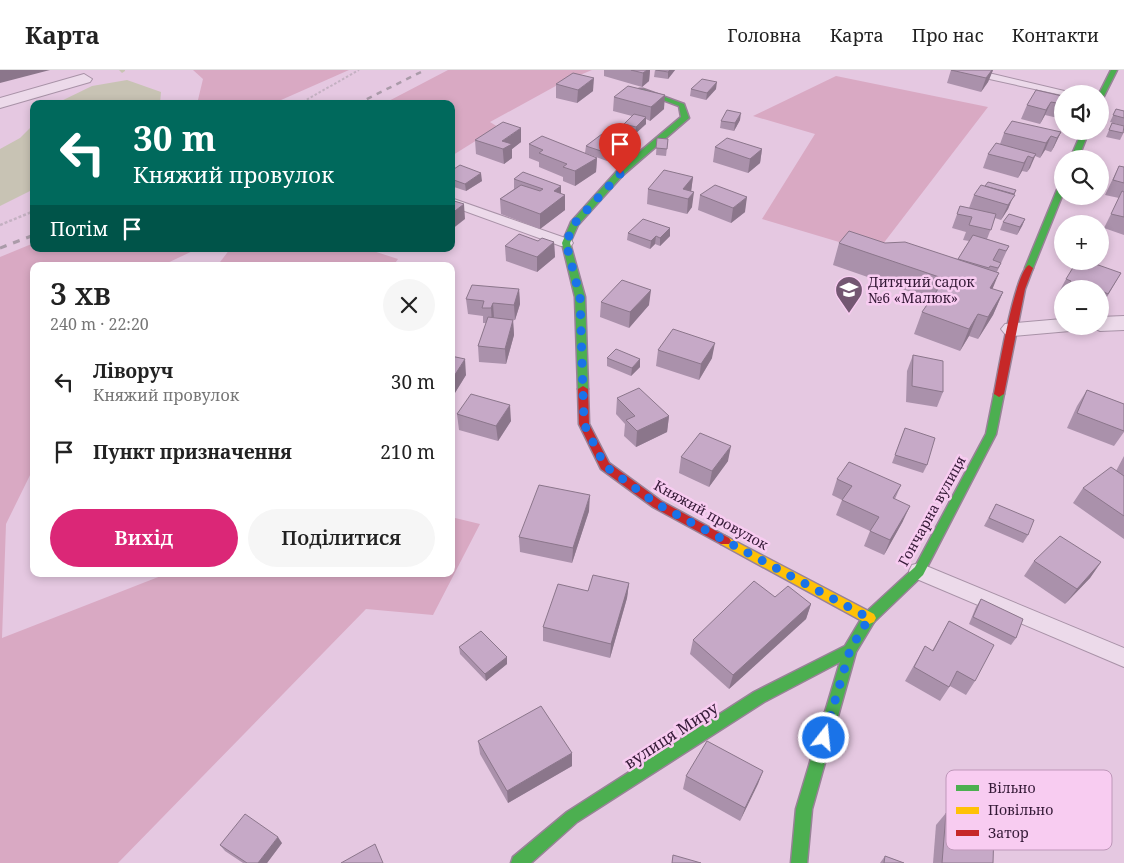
<!DOCTYPE html>
<html lang="uk">
<head>
<meta charset="utf-8">
<style>
  body { margin:0; font-family:"Noto Serif",serif; background:#f6f6f6; color:#222; height:100vh; display:flex; flex-direction:column; font-size:19px; white-space:nowrap }
  * { box-sizing:border-box; margin:0 }
  p { font-size:16px; color:#767676 }
  .icon { flex:none; width:28px; height:28px; fill:none; stroke:currentColor; stroke-width:2; stroke-linecap:round; stroke-linejoin:round }
  .map { position:relative; flex:1; overflow:hidden }
  .details { position:absolute; left:30px; top:192px; width:425px; height:315px; display:flex; flex-direction:column; background:#fff; border-radius:10px; box-shadow:0 2px 8px #0003 }
  .details>* { flex:none }
  .hud { position:absolute; left:30px; top:30px; width:425px; height:152px; border-radius:10px; box-shadow:0 2px 8px #0003; background:#00695c; color:#fff; overflow:hidden }
  .buttons { position:absolute; left:1054px; top:15px; display:grid; gap:10px }
  .buttons a { display:grid; place-items:center; width:55px; height:55px; border-radius:50%; background:#fff; box-shadow:0 2px 8px #0003; font-size:25px }
  .pin { position:absolute; display:grid; place-items:center; width:42px; height:42px; color:#fff; margin:-51px -21px; border-radius:50% 50% 50% 0; rotate:-45deg; box-shadow:0 0 5px #0007 }
  .pin .icon { rotate:45deg }
  .me { position:absolute; width:55px; margin:-28px; rotate:16deg; stroke-linejoin:round; filter:drop-shadow(0 0 4px #0008) }
  .turn { display:flex; align-items:center; gap:18px; height:105px; padding:0 20px; font-size:22px }
  .turn .icon { width:65px; height:65px; stroke-width:2.5 }
  .turn b { display:block; font-size:35px; line-height:42px }
  .then { display:flex; align-items:center; height:48px; padding:0 20px; background:#0003; gap:10px; font-size:19px }
  .round { display:grid; place-items:center; flex:none; width:52px; height:52px; border-radius:26px; background:#f6f6f6 }
  .headline { display:flex; align-items:center; justify-content:space-between; height:85px; padding:0 20px }
  h1 { font-size:30px; font-weight:600; line-height:38px }
  .primary-button { display:flex; gap:10px; margin-top:auto; padding:10px 20px }
  .primary-button a { flex:1; height:58px; border-radius:30px; background:#db2777; color:#fff; font-size:20px; font-weight:600; line-height:58px; text-align:center }
  .primary-button a+a { background:#f6f6f6; color:#222 }
  ul { padding:0; list-style:none }
  li { display:flex; align-items:center; gap:15px; height:70px; padding:0 20px }
  li div { flex:1 }
  li b { display:block; font-size:19px }
  li em { font-style:normal }
  header { display:flex; align-items:center; gap:30px; box-sizing:border-box; height:70px; padding:0 25px; background:#fff; border-bottom:1px solid #e0e0e0 }
  header strong { font-size:24px }
  nav { display:flex; gap:28px; margin-inline-start:auto; font-size:18px }
  .map>svg:first-child { display:block }
</style>
</head>
<body>
<header>
<strong>Карта</strong>
<nav><a>Головна</a><a>Карта</a><a>Про нас</a><a>Контакти</a></nav>
</header>
<div class="map">
<svg width="1124" height="793" viewBox="0 0 1124 793">
  <rect width="100%" height="100%" fill="#e5c8e1"/>
  <g fill="#d9a9c3">
    <path d="M193,0H349L272,34H197L203,9Z"/>
    <path d="M448,0H592L563,12L490,52L498,57L453,85L451,34H383Z"/>
    <path d="M836,6L988,37L876,183L762,149L815,64L753,46Z"/>
    <path d="M34,173V179H197L161,196H34V397L6,454L2,568L166,504H451V447L480,454L433,545L366,539L118,793H0V187Z"/>
    <path d="M230,179H367L398,189L393,196H217Z"/>
  </g>
  <g fill="#c8c3b4">
    <path d="M127,10L161,22L160,34H55L92,16Z"/>
    <path d="M34,54V119L0,136V79L20,68Z"/>
  </g>
  <g fill="none" stroke-linecap="round" stroke-linejoin="round">
    <path fill="#c8c3b4" fill-rule="evenodd" d="M119,0H125V1L122,3Z"/>
    <defs>
      <g id="lane">
        <path d="M957,0H976L1077,24L1062,25L962,3Z"/>
        <path d="M451,128L571,170L573,173L571,176H561L451,136Z"/>
        <path d="M919,493L1124,578V597L912,507L909,501L912,495Z"/>
      </g>
      <g id="street">
        <path d="M84,4L92,9L90,12L0,38V28Z"/>
        <path d="M1124,246V260L1100,261L1090,256H1100V247Z"/>
        <path d="M1062,249V256H1074L1070,261L1013,266L1005,264L1001,259L1005,254Z"/>
      </g>
      <g id="fast">
        <path d="M1111,0H1117L1103,28L1100,30L1099,24Z"/>
        <path d="M639,19H643L684,34L689,48L623,105L578,155L570,173L585,227L588,319L583,322L578,319L575,227L562,173L571,152L617,101L681,47L679,36L639,21Z"/>
        <path d="M1082,61H1089L1078,89H1070Z"/>
        <path d="M1059,115H1062V126L1033,198L1032,200H1026L1025,198Z"/>
        <path d="M999,321L1004,324L996,364L923,505L874,552L856,582L812,739L807,793H791L796,739L840,592L764,632L577,752L531,793H511L513,787L567,742L754,622L845,576L864,544L915,497L986,364L994,324Z"/>
      </g>
      <path id="slow" d="M725,466L874,544L876,548L874,552L869,554L864,552L721,474L719,471L721,468Z"/>
      <g id="jam">
        <path d="M1029,195L1033,198L1025,219L1004,324L999,327L994,324C998,304 1015,201 1029,195Z"/>
        <path d="M583,316L588,319L589,354L609,393L661,431L729,468L731,471L729,474H721L653,437L601,399L579,354L578,319Z"/>
      </g>
    </defs>
    <use href="#lane" stroke="#a892a7" stroke-width="2"/>
    <use href="#street" stroke="#a892a7" stroke-width="2"/>
    <use href="#fast" stroke="#988297" stroke-width="3"/>
    <use href="#slow" stroke="#988297" stroke-width="3"/>
    <use href="#jam" stroke="#988297" stroke-width="3"/>
    <path stroke="#c4b1c2" stroke-width="2" stroke-dasharray="2.5 2" stroke-linecap="butt" d="M299,34L359,0"/>
    <path stroke="#c4b1c2" stroke-width="2.5" stroke-dasharray="3 2" stroke-linecap="butt" d="M0,155L34,141"/>
    <use href="#lane" fill="#ecdaea" fill-rule="evenodd"/>
    <use href="#street" fill="#ecdaea" fill-rule="evenodd"/>
    <use href="#fast" fill="#4caf50" fill-rule="evenodd"/>
    <use href="#slow" fill="#ffc107" fill-rule="evenodd"/>
    <use href="#jam" fill="#c62828" fill-rule="evenodd"/>
    <path stroke="#aa9ba9" stroke-width="2.5" stroke-dasharray="5.5 5.5" stroke-linecap="butt" d="M357,34L425,0"/>
    <path stroke="#aa9ba9" stroke-width="3" stroke-dasharray="7 7" stroke-linecap="butt" d="M0,178L34,165"/>
  </g>
  <g fill="#aa91ab">
    <path d="M604,0H650L649,11L642,17L604,6Z"/>
    <path d="M655,0H675L668,9L654,7Z"/>
    <path d="M951,0H993L988,12L981,22L947,13Z"/>
    <path d="M556,14L593,21L577,33L556,28Z"/>
    <path d="M691,19H716L706,30L690,26Z"/>
    <path d="M1062,26V40L1058,48L1045,45L1040,54L1021,49L1027,35Z"/>
    <path d="M614,27L664,39L650,51L646,49V54L635,64L623,61L624,54L632,46L613,41Z"/>
    <path d="M1116,39L1124,41V56L1110,52Z"/>
    <path d="M740,50L734,61L720,58L721,51Z"/>
    <path d="M1112,53L1124,62L1120,70L1106,67Z"/>
    <path d="M1061,62L1051,82L1045,80L1040,88L1035,86L1027,102L1022,101L1018,108L983,98L988,84L1000,74L1004,63Z"/>
    <path d="M657,68L668,69L666,86L656,85Z"/>
    <path d="M475,70L521,72L512,79V88L504,94L476,84Z"/>
    <path d="M624,71L623,79L607,91L585,83L586,76Z"/>
    <path d="M529,74L597,88L596,102L575,116L563,111V107L539,97V92L529,88Z"/>
    <path d="M715,77L762,79L760,93L748,103L713,92Z"/>
    <path d="M1119,96L1124,97V165L1104,158L1119,128L1105,125Z"/>
    <path d="M451,101L482,111L466,121L451,116Z"/>
    <path d="M693,107L691,121L692,137L687,144L647,134L648,119Z"/>
    <path d="M514,109L561,116V124L565,125V140L540,159L501,144L500,129L514,119Z"/>
    <path d="M985,116L1016,120L1008,139L1001,150L995,148L987,169L1009,176L997,202L992,219L1003,222L993,245L978,269L969,266L960,281L914,264L922,242L931,229L833,195L839,173H885L958,189L969,171L963,170L966,162L952,158L960,136L969,138L974,125Z"/>
    <path d="M700,125L745,142L731,153L698,140Z"/>
    <path d="M1025,149L1022,156L1017,165L1000,160L1003,152Z"/>
    <path d="M628,163L670,166L660,176L655,174L650,179L627,170Z"/>
    <path d="M538,171L554,172L555,187L537,202L506,191L505,176Z"/>
    <path d="M1121,203L1100,239V219H1062V239L1056,237L1062,226L1058,224L1066,209Z"/>
    <path d="M519,219L520,234L515,250H513L514,265L506,294L479,292L478,276L486,253H483V246L468,244L466,229Z"/>
    <path d="M601,232L649,235L629,258L600,247Z"/>
    <path d="M658,280L712,288L699,310L656,296Z"/>
    <path d="M913,285L943,322L937,337L906,332L907,301Z"/>
    <path d="M451,286L466,305L453,326H451Z"/>
    <path d="M607,288L640,297L631,306L607,296Z"/>
    <path d="M1087,320L1124,334V362L1114,376L1067,358L1077,336Z"/>
    <path d="M617,328L669,346L667,362L636,377L624,366L625,354L616,344Z"/>
    <path d="M457,344L511,351L498,371L459,360Z"/>
    <path d="M905,358L927,395L923,403L892,393Z"/>
    <path d="M1124,386V469L1073,433L1083,418L1116,401Z"/>
    <path d="M681,387L728,391L709,417L679,403Z"/>
    <path d="M837,409L901,415L895,429L903,451L884,485L864,476L870,461L836,445L842,430L832,425Z"/>
    <path d="M996,434L1028,465L1023,473L984,456Z"/>
    <path d="M589,441L572,493L520,482L519,467Z"/>
    <path d="M1034,491L1101,492L1090,508L1065,534L1024,506Z"/>
    <path d="M629,513L627,528L610,588L543,571V557Z"/>
    <path d="M775,527L811,534L806,549L729,619L690,584L693,570Z"/>
    <path d="M981,529L1016,568L1011,575L969,554L976,537Z"/>
    <path d="M949,551L975,611L966,625L950,616L940,631L905,611L925,576L932,581Z"/>
    <path d="M459,577L507,587V594L486,611L460,584Z"/>
    <path d="M478,671L572,696L508,733L480,684Z"/>
    <path d="M763,701L740,751L683,719L686,706Z"/>
    <path d="M946,743L993,793H933L936,755Z"/>
    <path d="M282,773L267,793H243L225,781L220,775Z"/>
    <path d="M885,786L904,793H880Z"/>
  </g>
  <g fill="#8b768b">
    <path d="M0,0H50L0,13Z"/>
    <path d="M647,0H650L649,11L642,17L643,3Z"/>
    <path d="M670,0H675L668,9V2Z"/>
    <path d="M992,0H993L988,12L981,22L986,8Z"/>
    <path d="M594,8L593,21L577,33L578,20Z"/>
    <path d="M717,12L716,19L706,30L707,23Z"/>
    <path d="M665,25L664,39L650,51L651,37Z"/>
    <path d="M1051,32L1045,45L1040,54L1046,40Z"/>
    <path d="M741,43L740,50L734,61L735,53Z"/>
    <path d="M646,47V54L635,64L636,57Z"/>
    <path d="M521,58V72L512,79V88L504,94L502,71Z"/>
    <path d="M1061,62L1054,77L1051,82L1057,68Z"/>
    <path d="M1051,66L1045,80L1040,88L1046,73Z"/>
    <path d="M624,71L623,79L607,91V83Z"/>
    <path d="M762,79L760,93L748,103L750,89Z"/>
    <path d="M1036,84L1030,98L1027,102L1033,88Z"/>
    <path d="M1028,86L1022,101L1018,108L1024,93Z"/>
    <path d="M597,88L596,102L575,116V101Z"/>
    <path d="M481,103L482,111L466,121L465,114Z"/>
    <path d="M693,107L691,122L683,119Z"/>
    <path d="M561,116V128L565,125V140L540,159V144L554,121Z"/>
    <path d="M1016,120L1008,139L1001,150L1008,135Z"/>
    <path d="M694,122L692,137L687,144L688,129Z"/>
    <path d="M747,127L745,142L731,153L733,138Z"/>
    <path d="M464,134L465,149L451,160V144Z"/>
    <path d="M1025,149L1022,156L1017,165L1020,157Z"/>
    <path d="M670,158V166L660,176V168Z"/>
    <path d="M656,166L655,174L650,179L651,171Z"/>
    <path d="M554,172L555,187L537,202V187Z"/>
    <path d="M999,203L990,225V218Z"/>
    <path d="M519,219L520,234L515,250L514,235Z"/>
    <path d="M651,220L649,235L629,258L630,242Z"/>
    <path d="M1003,222L993,245L978,269L988,247Z"/>
    <path d="M493,233L494,248L492,254L491,238Z"/>
    <path d="M978,244L969,266L960,281L969,259Z"/>
    <path d="M513,250L514,265L506,294L505,279Z"/>
    <path d="M715,273L712,288L699,310L701,294Z"/>
    <path d="M465,289L466,305L453,326L451,311Z"/>
    <path d="M640,289V297L631,306L632,298Z"/>
    <path d="M510,335L511,351L498,371L496,356Z"/>
    <path d="M669,346L667,362L636,377L637,361Z"/>
    <path d="M731,376L728,391L709,417L712,401Z"/>
    <path d="M590,425L589,441L572,493L573,478Z"/>
    <path d="M910,436L903,451L884,485L890,470Z"/>
    <path d="M1101,492L1090,508L1065,534L1077,519Z"/>
    <path d="M629,513L627,528L610,588L611,574Z"/>
    <path d="M811,534L806,549L729,619L733,605Z"/>
    <path d="M507,587V594L486,611L485,604Z"/>
    <path d="M572,683V696L508,733L507,721Z"/>
    <path d="M763,701L758,714L740,751L745,738Z"/>
    <path d="M278,767L282,773L267,793H258Z"/>
  </g>
  <g fill="#c6a9c7" stroke="#8b768b">
    <path d="M631,0H647L643,3Z"/>
    <path d="M656,0H670L668,2Z"/>
    <path d="M951,0H992L986,8Z"/>
    <path d="M573,3L594,8L578,20L556,14Z"/>
    <path d="M702,9L717,12L707,23L691,19Z"/>
    <path d="M628,16L665,25L651,37L614,27Z"/>
    <path d="M1036,20L1062,26V34L1051,32L1046,40L1027,35Z"/>
    <path d="M1116,39L1124,41V48L1113,45Z"/>
    <path d="M727,40L741,43L735,53L721,51Z"/>
    <path d="M634,44L646,47L636,57L624,54Z"/>
    <path d="M1012,51L1061,62L1057,68L1051,66L1046,73L1004,63Z"/>
    <path d="M503,52L521,58L502,71L512,74L503,79L475,70Z"/>
    <path d="M1112,53L1124,56L1123,63L1109,60Z"/>
    <path d="M602,64L624,71L607,83L586,76Z"/>
    <path d="M542,66L597,88L575,101L563,97L567,94L539,83L543,80L529,74Z"/>
    <path d="M657,68L668,69L667,79L656,78Z"/>
    <path d="M727,68L762,79L750,89L715,77Z"/>
    <path d="M996,73L1036,84L1033,88L1028,86L1024,93L988,84Z"/>
    <path d="M460,95L481,103L465,114L451,109V101Z"/>
    <path d="M1119,96L1124,97V113L1113,110Z"/>
    <path d="M664,100L693,107L683,119L694,122L688,129L648,119Z"/>
    <path d="M523,102L561,116L554,121L565,125L540,144L500,129L521,115L540,121L543,119L514,109Z"/>
    <path d="M988,112L1016,120L1014,124L985,116Z"/>
    <path d="M715,115L747,127L733,138L700,125Z"/>
    <path d="M981,115L1015,125L1008,135L974,125Z"/>
    <path d="M1122,121L1124,122V147L1111,144Z"/>
    <path d="M451,130L464,134L451,144Z"/>
    <path d="M960,136L996,144L991,160L969,155L972,147L957,144Z"/>
    <path d="M1009,144L1025,149L1020,157L1003,152Z"/>
    <path d="M643,149L670,158L660,168L656,166L651,171L628,163Z"/>
    <path d="M849,161L885,173L905,172L999,203L990,218L1003,222L988,247L978,244L969,259L922,242L945,209L839,173Z"/>
    <path d="M519,164L538,171L542,168L554,172L537,187L505,176Z"/>
    <path d="M973,165L1009,176L1006,181L999,179L993,190L1001,193L998,198L990,196L989,198L958,189Z"/>
    <path d="M1077,191H1087L1121,203L1108,224L1102,221L1100,224V219H1066L1071,211L1066,209Z"/>
    <path d="M622,210L651,220L630,242L601,232Z"/>
    <path d="M472,215L519,219L514,235L493,233L491,238H482L484,231L466,229Z"/>
    <path d="M488,247L513,250L505,279L478,276Z"/>
    <path d="M673,259L715,273L701,294L658,280Z"/>
    <path d="M616,279L640,289L632,298L607,288Z"/>
    <path d="M913,285L943,291V322L912,316Z"/>
    <path d="M451,286L465,289L451,311Z"/>
    <path d="M639,318L669,346L637,361L626,350L635,346L617,328Z"/>
    <path d="M1087,320L1124,334V361L1077,343Z"/>
    <path d="M471,324L510,335L496,356L457,344Z"/>
    <path d="M905,358L935,368L927,395L895,385Z"/>
    <path d="M700,363L731,376L712,401L681,387Z"/>
    <path d="M849,392L901,415L893,428L910,436L890,470L870,461L879,447L842,430L852,416L837,409Z"/>
    <path d="M1111,397L1124,406V446L1083,418Z"/>
    <path d="M539,415L590,425L573,478L519,467Z"/>
    <path d="M996,434L1034,450L1028,465L989,448Z"/>
    <path d="M1060,466L1101,492L1077,519L1034,491Z"/>
    <path d="M593,505L629,513L611,574L543,557L558,514L588,521Z"/>
    <path d="M754,511L775,527L788,516L811,534L733,605L693,570Z"/>
    <path d="M981,529L1023,549L1016,568L973,547Z"/>
    <path d="M949,551L994,575L975,611L957,601L949,617L914,597L925,576L933,581Z"/>
    <path d="M481,561L507,587L485,604L459,577Z"/>
    <path d="M541,636L572,683L507,721L478,671Z"/>
    <path d="M707,671L763,701L745,738L686,706Z"/>
    <path d="M946,743L994,760L993,793H942Z"/>
    <path d="M245,744L278,767L258,793H247L220,775Z"/>
    <path d="M375,774L383,793H341Z"/>
    <path d="M673,785L701,793H672Z"/>
    <path d="M885,786L904,793H884Z"/>
  </g>
  <g fill="none" stroke-linecap="round" stroke-linejoin="round">
    <path stroke="#1a73e8" stroke-width="9" stroke-dasharray="0 16.2" d="M620,104L574,154L566,173L580,227L584,354L605,396L657,434L869,548L850,580L824,668"/>
  </g>
  <defs>
    <symbol id="school-pin" viewBox="-11 -11 22 30"><path d="M0 17L-7.5 6A9.5 9.5 0 1 1 7.5 6Z" fill="#735772" stroke="#f8ccf1"/><path d="M0-5L7-2L0 1L-7-2ZM-4 1L0 2.5L4 1V4Q0 6-4 4Z" fill="#fff"/></symbol>
  </defs>
  <g fill-rule="evenodd">
    <use href="#school-pin" x="833" y="204" width="32" height="43"/>
  </g>
  <g text-anchor="middle" stroke-width="5" stroke-linejoin="round" paint-order="stroke">
    <g font-size="14" fill="#351a37" stroke="#f8ccf1" text-anchor="start">
      <text x="868" y="217">Дитячий садок<tspan x="868" dy="16">№6 «Малюк»</tspan></text>
    </g>
    <g font-size="14" fill="#351a37" stroke="#f8ccf1">
      <text transform="translate(932 441) rotate(-61)" y="5">Гончарна вулиця</text>
      <text transform="translate(711 445) rotate(29)" y="5">Княжий провулок</text>
    </g>
    <g font-size="16" fill="#351a37" stroke="#f8ccf1">
      <text transform="translate(671 665) rotate(-33)" y="6">вулиця Миру</text>
    </g>
  </g>
  <rect x="946" y="700" width="166" height="80" rx="8" fill="#f8ccf1" stroke="#be97b9" stroke-width="1"/>
  <rect x="956" y="715" width="23" height="6" fill="#4caf50"/>
  <rect x="956" y="737" width="23" height="7" fill="#ffc107"/>
  <rect x="956" y="760" width="23" height="6" fill="#c62828"/>
  <g font-size="14" fill="#351a37">
    <text x="988" y="723">Вільно</text>
    <text x="988" y="745">Повільно</text>
    <text x="988" y="768">Затор</text>
  </g>
</svg>
<div class="buttons">
<a><svg class="icon" aria-label="sound" viewBox="0 0 24 24"><path d="M4 9h4l5-4v14l-5-4H4zM17 9q2 3 0 6"/></svg></a>
<a><svg class="icon" aria-label="search" viewBox="0 0 24 24"><circle cx="10" cy="10" r="6"/><path d="M15 15l6 6"/></svg></a>
<a>+</a>
<a>−</a>
</div>
<div class="pin" style="left:620px;top:104px;background:#d93025"><svg class="icon" aria-label="arrive" viewBox="0 0 24 24"><path d="M6 21V4h12l-3 4 3 4H6"/></svg></div>
<svg class="me" style="left:824px;top:668px" viewBox="-20 -20 40 40"><circle r="17" fill="#1a73e8" stroke="#fff" stroke-width="3"/><path d="M0-11L8 9 0 5-8 9z" fill="#fff"/></svg>
<div class="hud">
<div class="turn"><svg class="icon" aria-label="left" viewBox="0 0 24 24"><path d="M17 20v-9H6M10 6l-5 5 5 5"/></svg><div><b>30 m</b>Княжий провулок</div></div>
<div class="then">Потім<svg class="icon" aria-label="arrive" viewBox="0 0 24 24"><path d="M6 21V4h12l-3 4 3 4H6"/></svg></div>
</div>
<section class="details">
<div class="headline"><div><h1>3 хв</h1><p>240 m · 22:20</p></div><a class="round"><svg class="icon" aria-label="close" viewBox="0 0 24 24"><path d="M6 6l12 12M18 6L6 18"/></svg></a></div>
<ul>
<li><svg class="icon" aria-label="left" viewBox="0 0 24 24"><path d="M17 20v-9H6M10 6l-5 5 5 5"/></svg><div><b>Ліворуч</b><p>Княжий провулок</p></div><em>30 m</em></li>
<li><svg class="icon" aria-label="arrive" viewBox="0 0 24 24"><path d="M6 21V4h12l-3 4 3 4H6"/></svg><div><b>Пункт призначення</b></div><em>210 m</em></li>
</ul>
<div class="primary-button"><a>Вихід</a><a>Поділитися</a></div>
</section>
</div>
</body>
</html>
